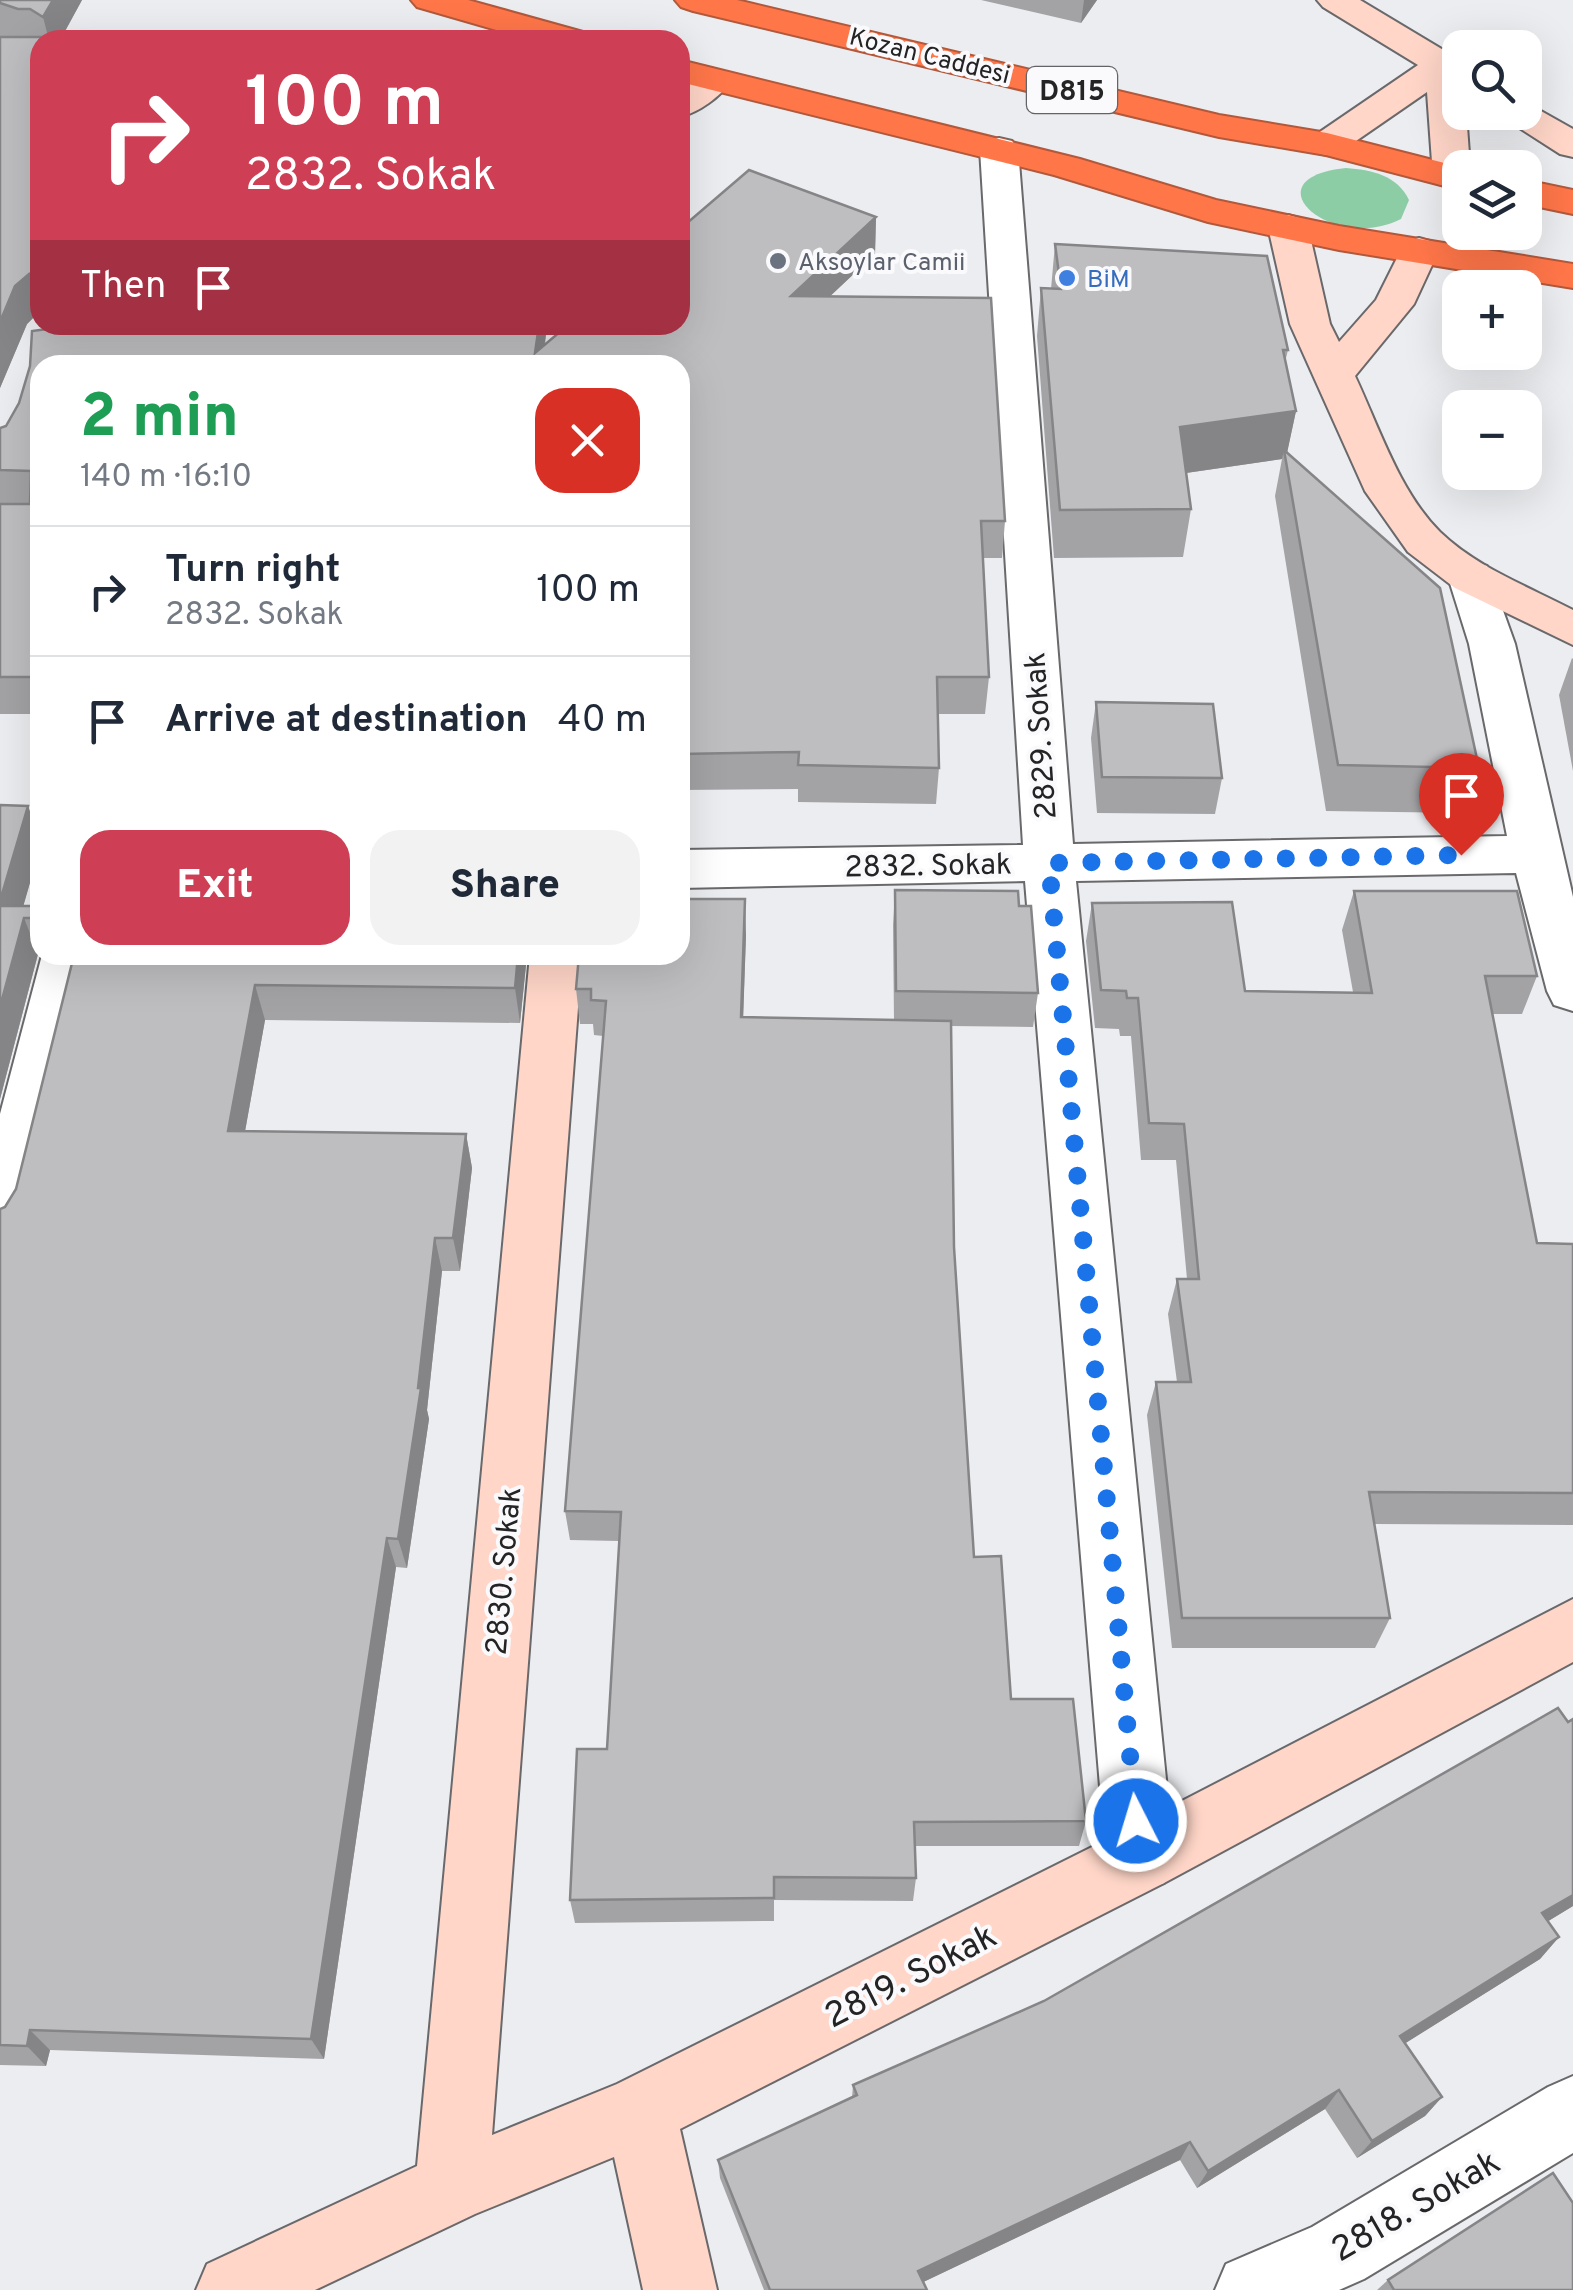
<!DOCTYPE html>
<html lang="en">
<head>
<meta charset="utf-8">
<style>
  body { margin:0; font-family:Overpass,sans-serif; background:#f2f2f3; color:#1f2937; height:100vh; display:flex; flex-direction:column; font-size:38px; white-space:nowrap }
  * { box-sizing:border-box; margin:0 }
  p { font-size:32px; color:#747a83 }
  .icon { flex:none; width:55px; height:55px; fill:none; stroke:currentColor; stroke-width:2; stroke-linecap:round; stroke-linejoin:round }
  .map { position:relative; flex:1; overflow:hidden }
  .sheet { position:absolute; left:30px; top:355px; width:660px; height:610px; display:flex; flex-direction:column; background:#fff; border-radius:30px; box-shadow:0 10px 40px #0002 }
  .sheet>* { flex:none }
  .hud { position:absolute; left:30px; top:30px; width:660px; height:305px; border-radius:30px; box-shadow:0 10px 40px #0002; background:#ce3e54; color:#fff; overflow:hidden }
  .fabs { position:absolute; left:1442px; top:30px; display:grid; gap:20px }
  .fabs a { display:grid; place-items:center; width:100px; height:100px; border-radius:20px; background:#fff; box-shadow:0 10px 40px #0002; font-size:50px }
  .pin { position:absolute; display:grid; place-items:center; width:85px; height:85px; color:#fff; margin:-102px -42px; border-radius:50% 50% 50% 0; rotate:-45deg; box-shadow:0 0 10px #0007 }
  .pin .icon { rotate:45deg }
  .me { position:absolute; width:110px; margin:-55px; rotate:355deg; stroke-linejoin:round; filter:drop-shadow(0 0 8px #0008) }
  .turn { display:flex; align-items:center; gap:35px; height:210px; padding:0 50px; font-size:45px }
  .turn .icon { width:130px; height:130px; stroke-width:2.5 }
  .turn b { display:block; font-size:70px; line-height:85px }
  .then { display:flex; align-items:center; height:95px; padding:0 50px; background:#0003; gap:20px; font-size:38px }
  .round { display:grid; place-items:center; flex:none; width:105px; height:105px; border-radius:30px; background:#f2f2f3 }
  .overview { display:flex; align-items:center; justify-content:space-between; height:170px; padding:0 50px }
  h1 { font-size:60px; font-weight:800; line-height:75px; color:#1e9e55 }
  .cta { display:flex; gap:20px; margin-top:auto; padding:20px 50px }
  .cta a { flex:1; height:115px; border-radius:30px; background:#ce3e54; color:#fff; font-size:40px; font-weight:800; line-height:115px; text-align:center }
  .cta a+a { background:#f2f2f3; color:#1f2937 }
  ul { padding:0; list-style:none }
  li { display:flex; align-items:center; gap:30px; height:130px; padding:0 50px; border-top:2px solid #e0e1e3 }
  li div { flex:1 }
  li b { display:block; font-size:38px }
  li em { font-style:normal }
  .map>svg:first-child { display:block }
</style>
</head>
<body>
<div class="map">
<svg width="1573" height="2290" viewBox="0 0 1573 2290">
  <rect width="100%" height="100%" fill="#ecedf0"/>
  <path fill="#8dcda6" d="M1346,168C1372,170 1397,175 1409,200L1401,219C1331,254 1247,178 1346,168Z"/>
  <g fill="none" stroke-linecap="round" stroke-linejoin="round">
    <defs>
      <g id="street">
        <path d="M999,138L1012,141L1018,149L1073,844L1507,836L1469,644L1448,577L1455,566L1471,562L1487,566L1515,644L1573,897V1011L1554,1005L1547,991L1516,873L1076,881L1174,1859L1164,1883L1140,1892L1116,1883L1106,1859L1025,881L680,888V850L1023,845L980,149L986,141Z"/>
        <path d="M198,325H238L228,365H186Z"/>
        <path d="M42,955H94L28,1221L20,1237L0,1244V1114Z"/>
        <path d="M1573,2076V2153L1364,2279L1339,2290H1215L1226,2264L1312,2227L1548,2087Z"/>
      </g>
      <g id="secondary">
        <path d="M1317,0H1360L1460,60V112H1466L1470,168H1460V186L1438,184L1433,176L1427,92L1340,152L1327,155L1314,152L1308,144L1314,136L1418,65L1323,7Z"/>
        <path d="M713,70L726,73L731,81C720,97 699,112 680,117V88L700,73Z"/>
        <path d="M1525,102L1573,129V157L1560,154L1507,120L1502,112H1525Z"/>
        <path d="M1288,215L1302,219L1308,227L1330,324L1339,342L1376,300L1405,242L1419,238L1433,242L1439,250L1414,304L1355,376C1379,427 1399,491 1440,532C1476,567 1529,587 1573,610V645L1455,588L1408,552L1365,491L1290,324L1268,227L1274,219Z"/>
        <path d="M583,325H623L621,365H579Z"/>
        <path d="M530,955H582L492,2135L617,2084L1116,1835L1573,1599V1662L1164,1883L680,2129L717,2290H643L614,2157L475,2214L315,2290H196L207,2264L417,2166Z"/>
      </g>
      <g id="highway">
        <path d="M411,0H468L583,32L588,40H531L417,7Z"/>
        <path d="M675,0H737L1219,115L1327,133L1464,168H1460V190L1326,155L1219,137L693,11L681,7Z"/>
        <path d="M680,60L1080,159L1216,200L1339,226L1573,264V288L1339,250L1208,222L1054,175L680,82Z"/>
        <path d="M1525,180L1573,190V214L1525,204Z"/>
      </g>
    </defs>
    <use href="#street" stroke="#69696c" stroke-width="4"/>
    <use href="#secondary" stroke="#69696c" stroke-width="4"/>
    <use href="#highway" stroke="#b2593c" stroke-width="4"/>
    <use href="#street" fill="#fff" fill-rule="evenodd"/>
    <use href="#secondary" fill="#ffd6c8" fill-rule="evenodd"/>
    <use href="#highway" fill="#ff7649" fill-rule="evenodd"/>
  </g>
  <g fill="#a3a3a6">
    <path d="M0,0H82L62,37H93V40H40V311L27,324L0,388V37H3L0,36Z"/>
    <path d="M981,0H1097L1081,23Z"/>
    <path d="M749,170L876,217L875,254L830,296L991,298L1005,521L1002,558H983L989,677L985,714H938L939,768L936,804L798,802V789L680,790V365H40V714H0V428L6,426L19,403L30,366L32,331L47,329L49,325H195L194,330H222L223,325H547L545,345L568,325H574L576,331L621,330L622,325H680V229Z"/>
    <path d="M1055,244L1288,350L1285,362L1296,411L1287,452L1479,768L1464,813L1326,811L1275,496L1282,459L1186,473L1191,509L1183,557L1054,558L1037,336L1041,288L1051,289Z"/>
    <path d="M1572,658L1573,659V771L1559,695Z"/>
    <path d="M1096,702L1222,778L1215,814L1097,813L1091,738Z"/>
    <path d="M0,805L40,838V848L23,906H40V954H38L0,1099Z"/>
    <path d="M895,890L1019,906L1038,993L1033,1027L951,1026L954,1247L974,1557L1011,1699L1086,1821L1079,1846H915L916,1878L913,1901L774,1900V1921L575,1923L570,1900L607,1749L619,1541L570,1540L565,1511L603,1036L594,1035L593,1024H580L576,989L746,935L743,1017L894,1020L893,925Z"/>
    <path d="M1354,891L1537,976L1522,1014H1492L1537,1243L1573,1244V1525L1374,1524L1390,1618L1375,1648H1172L1147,1415L1156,1382H1177L1168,1314L1177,1279H1187L1176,1160H1141L1131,1036H1120L1119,1029L1095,1028L1086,941L1092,903L1245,991L1353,992L1342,930Z"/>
    <path d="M74,955H527L520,1023L265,1020L245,1131L466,1134L472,1168L460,1271H442L427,1410L429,1419L407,1568L396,1567L324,2059L50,2050L46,2066L0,2065V1209L5,1207L16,1189Z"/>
    <path d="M1573,1906L1548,1921L1559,1937L1540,1959L1405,2043L1442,2097L1425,2116L1357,2158L1325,2109L1197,2188L1180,2160L923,2282L927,2290H764L720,2178L718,2160L852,2098L853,2085Z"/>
    <path d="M1388,2280L1573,2290H1377Z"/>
  </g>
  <g fill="#858587">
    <path d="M53,0H82L60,40H49L43,17Z"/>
    <path d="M1084,0H1097L1081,23Z"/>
    <path d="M876,217L875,254L791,333V296Z"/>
    <path d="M29,274L40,311L27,324L0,388V322L15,286Z"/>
    <path d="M175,325H195L184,365L174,330Z"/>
    <path d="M539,325H547L542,365L535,353Z"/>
    <path d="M1296,411L1286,458L1284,450L1282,459L1172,475L1180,427Z"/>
    <path d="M28,806L40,838V848L13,942L0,910V901Z"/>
    <path d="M745,899L746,935L742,1052L741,1017Z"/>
    <path d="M24,918L38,954L0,1099V1007Z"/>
    <path d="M518,955H527L520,1023L515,988Z"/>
    <path d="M255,985L265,1020L239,1165L228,1131Z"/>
    <path d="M466,1134L472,1168L460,1271L453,1238Z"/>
    <path d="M435,1238L442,1271L427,1410L429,1419L407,1568L398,1539L418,1388Z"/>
    <path d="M387,1538L396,1567L324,2059L311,2039Z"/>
    <path d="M1573,1895V1906L1524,1936L1542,1913Z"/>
    <path d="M1559,1937L1540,1959L1385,2056L1400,2036Z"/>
    <path d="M30,2030L50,2050L46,2066L27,2046Z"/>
    <path d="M1339,2090L1325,2109L1197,2188L1208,2171Z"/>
    <path d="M1442,2097L1425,2116L1357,2158L1372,2141Z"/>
    <path d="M1190,2142L1180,2160L915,2286L918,2271Z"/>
  </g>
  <g fill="#bebec1" stroke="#858587" stroke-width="2.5">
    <path d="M0,0H53L43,17L30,9H18L0,3Z"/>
    <path d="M0,37H93L92,40H40V284H33L29,274L15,286L0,322Z"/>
    <path d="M749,170L876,217L791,296L991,298L1005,521H981L989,677H937L939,768L798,765L799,752L680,754V365H40V677H0V504H30L31,471L0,470V428L6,426L19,403L30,366L32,331L47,329L49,325H175L174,330H222L223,325H539L535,353L568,325H574L576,331L621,330L622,325H680V229Z"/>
    <path d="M1055,244L1267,256L1288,350H1283L1296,411L1180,427L1191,509L1060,510L1041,288L1061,289Z"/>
    <path d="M1284,450L1440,588L1479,768L1338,765Z"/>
    <path d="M1096,702L1213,704L1222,778L1102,777Z"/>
    <path d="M0,805L28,806L0,901Z"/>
    <path d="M895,890L1018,891L1019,906H1031L1038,993L896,991Z"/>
    <path d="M1354,891H1517L1537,976H1485L1537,1243L1573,1244V1493L1369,1492L1390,1618H1182L1156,1382H1191L1177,1279H1199L1184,1124L1149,1123L1138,998H1127L1126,991L1101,990L1092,903L1232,902L1245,991L1372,993Z"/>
    <path d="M680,899H745L741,1017L951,1021L954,1247L974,1557L1001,1556L1011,1699H1073L1086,1821L914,1822L916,1878L774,1877V1898L570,1900L577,1749H607L621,1512L565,1511L606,1001L591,1000V989H576L579,955H680Z"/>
    <path d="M0,906H40V918H24L0,1007Z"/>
    <path d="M74,955H518L515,988L255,985L228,1131L466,1134L453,1238H435L418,1388H421L398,1539L387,1538L311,2039L30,2030L27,2046L0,2045V1209L5,1207L16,1189Z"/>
    <path d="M1558,1708L1568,1722L1573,1719V1895L1542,1913L1559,1937L1400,2036L1442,2097L1372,2141L1339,2090L1208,2171L1190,2142L918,2271L927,2290H770L718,2160L857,2095L853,2085L1044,2001Z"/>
    <path d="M1553,2173L1573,2203V2290H1394L1388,2280Z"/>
  </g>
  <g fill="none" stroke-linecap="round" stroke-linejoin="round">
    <path stroke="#1a73e8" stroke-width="18" stroke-dasharray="0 32.4" d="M1136,1821L1049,863L1461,855"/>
  </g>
  <circle fill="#6b7280" stroke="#fafafd" stroke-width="4" cx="778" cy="261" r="10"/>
  <circle fill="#3f7fe0" stroke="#fafafd" stroke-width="4" cx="1067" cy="278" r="10"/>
  <g text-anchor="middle" stroke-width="8" stroke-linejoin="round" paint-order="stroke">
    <g font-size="25" fill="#242425" stroke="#fafafd">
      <text transform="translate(930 55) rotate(14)" y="9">Kozan Caddesi</text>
    </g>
    <g font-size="25" fill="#5b616d" stroke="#fafafd" text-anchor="start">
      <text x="798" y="270">Aksoylar Camii</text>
    </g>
    <g font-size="25" fill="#366cbe" stroke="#fafafd" text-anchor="start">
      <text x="1087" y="287">BiM</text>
    </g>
    <rect fill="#fafafd" stroke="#646466" stroke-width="2.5" x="1027" y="67" width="90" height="46" rx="8"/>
    <g font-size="28" font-weight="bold" fill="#242425">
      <text x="1072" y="100">D815</text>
    </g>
    <g font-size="30" fill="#242425" stroke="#fafafd">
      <text transform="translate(1040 736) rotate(-94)" y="10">2829. Sokak</text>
      <text transform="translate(928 865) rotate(-1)" y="10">2832. Sokak</text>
      <text transform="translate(503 1571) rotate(-85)" y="10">2830. Sokak</text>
    </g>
    <g font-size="35" fill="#242425" stroke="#fafafd">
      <text transform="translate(910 1975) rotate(-27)" y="12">2819. Sokak</text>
      <text transform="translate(1415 2205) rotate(-30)" y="12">2818. Sokak</text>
    </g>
  </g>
</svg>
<div class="fabs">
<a><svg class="icon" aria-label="search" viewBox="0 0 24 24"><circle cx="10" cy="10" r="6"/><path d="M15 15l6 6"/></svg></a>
<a><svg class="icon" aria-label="layers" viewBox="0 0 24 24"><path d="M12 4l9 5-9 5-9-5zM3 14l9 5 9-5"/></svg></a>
<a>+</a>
<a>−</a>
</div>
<div class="pin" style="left:1461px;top:855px;background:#d93025"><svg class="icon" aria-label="arrive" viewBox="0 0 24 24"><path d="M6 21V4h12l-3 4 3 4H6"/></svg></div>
<svg class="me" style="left:1136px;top:1821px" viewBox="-20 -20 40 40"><circle r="17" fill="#1a73e8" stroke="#fff" stroke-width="3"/><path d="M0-11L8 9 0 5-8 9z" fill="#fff"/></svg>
<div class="hud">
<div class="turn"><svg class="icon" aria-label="right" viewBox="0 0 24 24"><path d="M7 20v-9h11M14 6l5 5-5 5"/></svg><div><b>100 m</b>2832. Sokak</div></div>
<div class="then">Then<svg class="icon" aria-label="arrive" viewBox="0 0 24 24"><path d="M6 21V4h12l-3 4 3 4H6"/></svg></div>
</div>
<section class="sheet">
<div class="overview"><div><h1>2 min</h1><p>140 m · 16:10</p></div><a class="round" style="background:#d93025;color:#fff"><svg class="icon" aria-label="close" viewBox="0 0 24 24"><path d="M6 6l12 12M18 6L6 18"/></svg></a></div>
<ul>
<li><svg class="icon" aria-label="right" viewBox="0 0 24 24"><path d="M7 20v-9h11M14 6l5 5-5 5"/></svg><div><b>Turn right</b><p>2832. Sokak</p></div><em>100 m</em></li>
<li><svg class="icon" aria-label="arrive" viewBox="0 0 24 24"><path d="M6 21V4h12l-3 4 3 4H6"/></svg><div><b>Arrive at destination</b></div><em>40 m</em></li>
</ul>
<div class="cta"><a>Exit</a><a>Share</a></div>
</section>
</div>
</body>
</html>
